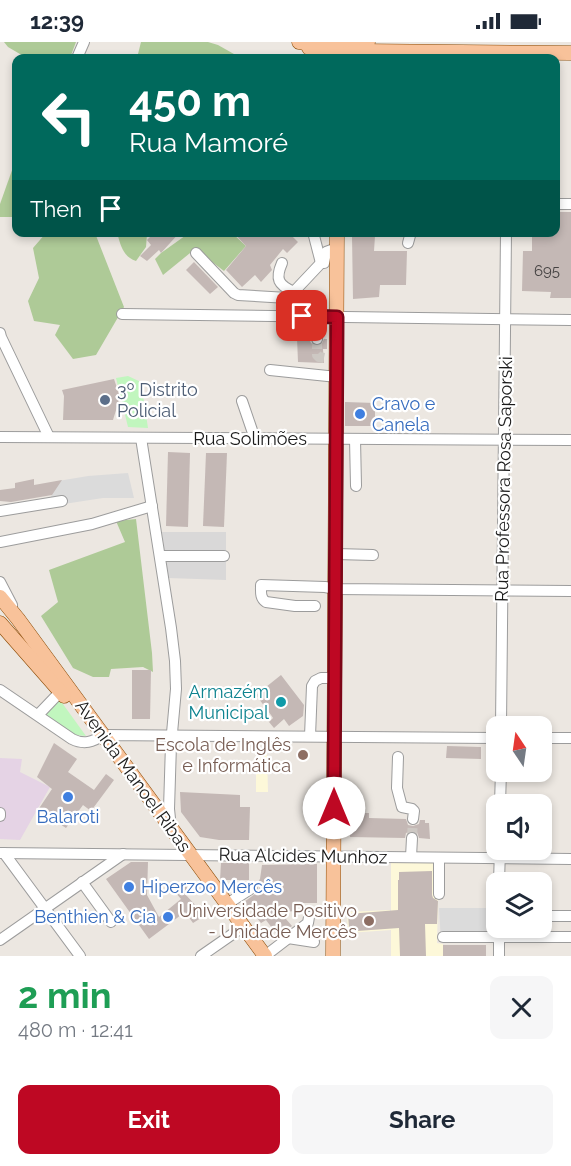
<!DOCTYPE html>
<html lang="en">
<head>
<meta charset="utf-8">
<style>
  body { margin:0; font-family:Raleway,sans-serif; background:#f6f6f7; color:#1f2937; height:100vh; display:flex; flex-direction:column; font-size:22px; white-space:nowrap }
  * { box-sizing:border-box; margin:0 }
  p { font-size:20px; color:#747a83 }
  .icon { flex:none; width:33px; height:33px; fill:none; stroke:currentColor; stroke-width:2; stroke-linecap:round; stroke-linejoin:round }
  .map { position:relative; height:914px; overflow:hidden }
  .panel { display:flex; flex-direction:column; background:#fff; flex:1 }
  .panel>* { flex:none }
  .guide { position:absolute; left:12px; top:12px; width:548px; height:183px; border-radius:12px; box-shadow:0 3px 9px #0003; background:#00695c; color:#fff; overflow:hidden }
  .needle { width:39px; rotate:347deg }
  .tools { position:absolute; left:486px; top:674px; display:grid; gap:12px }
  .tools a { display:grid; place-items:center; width:66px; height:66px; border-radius:12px; background:#fff; box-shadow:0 3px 9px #0003; font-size:30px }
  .pin { position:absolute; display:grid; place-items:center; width:51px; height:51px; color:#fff; margin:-26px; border-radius:12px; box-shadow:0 3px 9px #0006 }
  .me { position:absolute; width:66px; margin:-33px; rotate:0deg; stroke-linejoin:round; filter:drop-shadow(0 0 4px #0008) }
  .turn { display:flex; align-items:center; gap:21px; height:126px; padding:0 18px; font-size:27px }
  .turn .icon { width:78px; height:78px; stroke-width:2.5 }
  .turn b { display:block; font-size:42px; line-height:51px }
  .then { display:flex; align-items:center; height:57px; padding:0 18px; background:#0003; gap:12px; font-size:22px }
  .round { display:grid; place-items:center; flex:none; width:63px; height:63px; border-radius:12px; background:#f6f6f7 }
  .headline { display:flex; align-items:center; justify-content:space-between; height:102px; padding:0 18px }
  h1 { font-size:36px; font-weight:700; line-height:45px; color:#1e9e55 }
  .button { display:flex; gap:12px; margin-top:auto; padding:12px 18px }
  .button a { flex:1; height:69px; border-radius:12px; background:#be0823; color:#fff; font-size:24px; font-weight:700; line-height:69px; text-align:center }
  .button a+a { background:#f6f6f7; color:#1f2937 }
  .status { display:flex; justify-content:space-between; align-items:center; height:42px; padding:0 30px; background:#fff; direction:ltr }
  .status svg { height:16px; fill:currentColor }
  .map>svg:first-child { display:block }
</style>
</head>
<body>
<div class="status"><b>12:39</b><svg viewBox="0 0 49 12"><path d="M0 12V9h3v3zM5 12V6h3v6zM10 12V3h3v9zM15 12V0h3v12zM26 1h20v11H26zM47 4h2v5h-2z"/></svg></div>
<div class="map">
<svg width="571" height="914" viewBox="0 0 571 914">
  <rect width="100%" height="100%" fill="#ece7e1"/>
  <path fill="#d9d8d8" d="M162,490H226V538L168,536Z"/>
  <path fill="#e5d3e5" d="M0,716L22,717L20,730L50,745L20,798L0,797Z"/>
  <g fill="#fdf8d9">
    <path d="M256,709H267L268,750H256Z"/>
    <path d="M439,816L437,901L443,902V914H391V888L348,891L347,870L390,868L391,879V820Z"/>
  </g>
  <g fill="#aeca97">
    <path d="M4,0H76L70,16H25V15L8,5Z"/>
    <path d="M141,0H208L218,3L241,16H137Z"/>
    <path d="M16,117V175H0V162Z"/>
    <path d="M46,191H95L124,265L96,313L73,317L55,293L60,283L34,279L28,259L39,236L33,206Z"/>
    <path d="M120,191H149L147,192L146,205L136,219C124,215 121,205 118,194Z"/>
    <path d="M189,191H232L246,204L224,229L195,207L163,233L155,217L161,211Z"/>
    <path d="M136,477L152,611L153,630L143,625L111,627L109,635H93L73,626L41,574L58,560L49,528L125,500L116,479Z"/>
  </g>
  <g fill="#c1f6be">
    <path d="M128,334L141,340L148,386L128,385L116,336Z"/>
    <path d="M60,658L86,694L76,693L45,673Z"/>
  </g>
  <g fill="#dbdbdb">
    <path d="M128,431L134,456H103L51,464L49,459L58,439L88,434Z"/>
    <path d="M439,866H487L486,901L441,900Z"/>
  </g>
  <g fill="#c4b8b5">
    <path d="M555,170H571V256H550L551,250L522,249L523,209H532V190H555Z"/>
    <path d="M155,190H180L161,211L159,208L147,219L140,214L151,203L147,198Z"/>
    <path d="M233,190H295L292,194L298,200L287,211L283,207L270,223L272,228L261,240L255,233L242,245L226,228L246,204Z"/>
    <path d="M352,194H375L374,209H407L406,243H380L379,255L353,257Z"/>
    <path d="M194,220L218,245L210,252L186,228Z"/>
    <path d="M297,296L309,297L311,301L316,304L321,303L324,297H327V307H323L324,321L298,320Z"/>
    <path d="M114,337L120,355L113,378H63L64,354L62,348Z"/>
    <path d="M345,360L375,361V384H345Z"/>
    <path d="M168,410L190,411L188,485L166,484Z"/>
    <path d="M206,411H227L224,485L203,484Z"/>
    <path d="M34,437V443L62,438L52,453L11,460L0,459V448L15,446V441Z"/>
    <path d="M132,628H151L150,677H132Z"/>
    <path d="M281,633L304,663L303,674L289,684L284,677L274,686L269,680L273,676L271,673L256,653Z"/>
    <path d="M54,701L77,717L68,730L94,748L106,732L114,738L91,769L83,763L66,786L38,768L52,747L37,735Z"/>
    <path d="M447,704L481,705V717L446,716Z"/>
    <path d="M180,750L240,753V765H250L249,798H219L200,795L181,770Z"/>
    <path d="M351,771H369V776L406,777L408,783L413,784L419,782L420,778H425V781H429L430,797L419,796L417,790L412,789L406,791L405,796L350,795Z"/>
    <path d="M131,820H148L147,853L159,875L181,857L176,851L186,844L189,849L185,852L198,866L203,863L209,871L193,881L185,870L149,897L106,837Z"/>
    <path d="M221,821H249V838H220Z"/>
    <path d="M317,822V861H296L297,869L280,870L292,884L278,894L266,878L261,881L244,860L259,849V845L257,841L260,837L262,823Z"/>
    <path d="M432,829V853L433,856L438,859L437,882H425L426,914H400L399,886L357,889V886H349L348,872L398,868V838H399V830Z"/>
    <rect x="443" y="903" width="43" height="11"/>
  </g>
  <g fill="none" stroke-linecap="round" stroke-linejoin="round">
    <g stroke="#cdc8c3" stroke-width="10" stroke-dasharray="10 5" stroke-linecap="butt">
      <path d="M317,297V313L319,315L324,316"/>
      <path d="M412,796L413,777"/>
    </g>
    <defs>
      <g id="minor">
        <path d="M77,16L84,0"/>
        <path d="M555,162H571"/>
        <path d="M313,190L321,221"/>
        <path d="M408,201L411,190"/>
        <path d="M196,211L234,251L238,253L288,256L286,274"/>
        <path d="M282,221C275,237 278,243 294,250"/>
        <path d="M288,256L321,221H324L326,210L337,206"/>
        <path d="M122,272L571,278"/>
        <path d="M0,291L1,295L49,395"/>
        <path d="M317,297V274"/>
        <path d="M270,328L337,335"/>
        <path d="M242,359L255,397"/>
        <path d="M0,395L571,398"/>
        <path d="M141,396L171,586L175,619L176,647L171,702L169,767L171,786"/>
        <path d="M355,397L356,444"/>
        <path d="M0,469L62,459"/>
        <path d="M0,500L92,482L152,464"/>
        <path d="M336,512L373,513"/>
        <path d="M160,514H224"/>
        <path d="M0,540L12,563"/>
        <path d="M315,564H295L266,560C260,556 261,550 261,543L325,545L335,547L571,549"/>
        <path d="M0,648L72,697C84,703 93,700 103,693L496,696"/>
        <path d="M38,673L61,649"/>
        <path d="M501,684L506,190"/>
        <path d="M310,694L312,644L315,639L321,636H335"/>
        <path d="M542,696H571"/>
        <path d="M398,715L397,746L402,765L412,767L414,769L413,777"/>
        <path d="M500,762L501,729"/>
        <path d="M0,771V774"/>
        <path d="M0,811L571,817"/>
        <path d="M4,811L80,914"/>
        <path d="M411,815L412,796"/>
        <path d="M82,840L111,880"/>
        <path d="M499,840L500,807"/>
        <path d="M439,852V816"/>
        <path d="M227,862L252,846"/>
        <path d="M542,874H570"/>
        <path d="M443,895H571"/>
        <path d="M288,896L314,900"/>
        <path d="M0,898L123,812"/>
        <path d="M201,914L237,889"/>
        <path d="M265,914L308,881L309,875"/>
        <path d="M499,914V885"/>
      </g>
      <g id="major">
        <path d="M299,0L336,6L368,0"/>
        <path d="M309,6L331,16"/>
        <path d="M341,13L362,9L571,11"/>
        <path d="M0,555L18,577L265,914"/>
        <path d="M0,581L64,654"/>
        <path d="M333,914L337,190"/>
      </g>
    </defs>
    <use href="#minor" stroke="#9c9c9c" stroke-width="12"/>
    <use href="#major" stroke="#8c4c06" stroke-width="15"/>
    <use href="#minor" stroke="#fff" stroke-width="10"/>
    <use href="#major" stroke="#f8c29a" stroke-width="14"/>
  </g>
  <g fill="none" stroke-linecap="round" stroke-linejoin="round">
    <defs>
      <path id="route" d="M302,274L337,275L334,766"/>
    </defs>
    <use href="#route" stroke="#7c0517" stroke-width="15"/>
    <use href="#route" stroke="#be0823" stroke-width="10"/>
  </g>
  <circle fill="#5c6f8a" stroke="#fff" stroke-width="2" cx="105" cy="358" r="6"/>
  <g fill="#3f7fe0" stroke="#fff" stroke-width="2">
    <circle cx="360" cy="372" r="6"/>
    <circle cx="68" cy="755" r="6"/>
    <circle cx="129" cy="845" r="6"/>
    <circle cx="168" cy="875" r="6"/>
  </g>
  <circle fill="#0f9aa8" stroke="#fff" stroke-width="2" cx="281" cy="660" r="6"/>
  <g fill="#8d6e63" stroke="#fff" stroke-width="2">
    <circle cx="303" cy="713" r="6"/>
    <circle cx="369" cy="879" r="6"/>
  </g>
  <g text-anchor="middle" stroke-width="4.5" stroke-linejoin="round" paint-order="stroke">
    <g font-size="15" fill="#454242">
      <text x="547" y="234">695</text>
    </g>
    <g font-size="18" fill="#4e5e75" stroke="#fff" text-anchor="start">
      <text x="117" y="354">3º Distrito<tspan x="117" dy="21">Policial</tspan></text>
    </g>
    <g font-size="18" fill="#366cbe" stroke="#fff" text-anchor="start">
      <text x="372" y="368">Cravo e<tspan x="372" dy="21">Canela</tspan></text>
      <text x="68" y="781" text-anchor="middle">Balaroti</text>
      <text x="141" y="851">Hiperzoo Mercês</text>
      <text x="156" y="881" text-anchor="end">Benthien &amp; Cia</text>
    </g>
    <g font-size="18" fill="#1b1b1b" stroke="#fff">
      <text x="250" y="403">Rua Solimões</text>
      <text transform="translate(504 437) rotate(-89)" y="6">Rua Professora Rosa Saporski</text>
      <text transform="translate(133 734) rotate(54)" y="6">Avenida Manoel Ribas</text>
      <text transform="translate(303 814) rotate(1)" y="6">Rua Alcides Munhoz</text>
    </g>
    <g font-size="18" fill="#0d838f" stroke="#fff" text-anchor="end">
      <text x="269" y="656">Armazém<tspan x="269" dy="21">Municipal</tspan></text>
    </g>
    <g font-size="18" fill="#785e54" stroke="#fff" text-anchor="end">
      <text x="291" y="709">Escola de Inglês<tspan x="291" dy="21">e Informática</tspan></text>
      <text x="357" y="875">Universidade Positivo<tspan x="357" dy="21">- Unidade Mercês</tspan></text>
    </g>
  </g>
</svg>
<div class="tools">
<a><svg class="needle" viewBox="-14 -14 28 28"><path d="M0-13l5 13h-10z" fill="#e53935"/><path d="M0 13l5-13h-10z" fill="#747a83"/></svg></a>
<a><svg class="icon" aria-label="sound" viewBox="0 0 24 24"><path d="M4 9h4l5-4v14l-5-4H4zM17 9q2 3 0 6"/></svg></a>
<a><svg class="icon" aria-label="layers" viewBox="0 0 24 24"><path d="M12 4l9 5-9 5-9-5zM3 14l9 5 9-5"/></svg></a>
</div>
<div class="pin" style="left:302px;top:274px;background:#d93025"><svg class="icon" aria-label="arrive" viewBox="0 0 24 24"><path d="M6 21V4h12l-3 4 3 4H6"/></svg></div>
<svg class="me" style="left:334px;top:766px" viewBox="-20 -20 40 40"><circle r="19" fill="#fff"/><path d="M0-13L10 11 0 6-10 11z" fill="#be0823"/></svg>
<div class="guide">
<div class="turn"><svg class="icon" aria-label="left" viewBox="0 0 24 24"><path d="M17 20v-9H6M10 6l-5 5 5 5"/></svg><div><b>450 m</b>Rua Mamoré</div></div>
<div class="then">Then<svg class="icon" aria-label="arrive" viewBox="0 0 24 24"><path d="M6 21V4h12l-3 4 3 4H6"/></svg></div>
</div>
</div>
<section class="panel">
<div class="headline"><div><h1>2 min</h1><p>480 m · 12:41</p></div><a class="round"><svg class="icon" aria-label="close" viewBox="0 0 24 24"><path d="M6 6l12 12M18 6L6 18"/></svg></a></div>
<div class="button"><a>Exit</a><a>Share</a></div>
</section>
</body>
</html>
